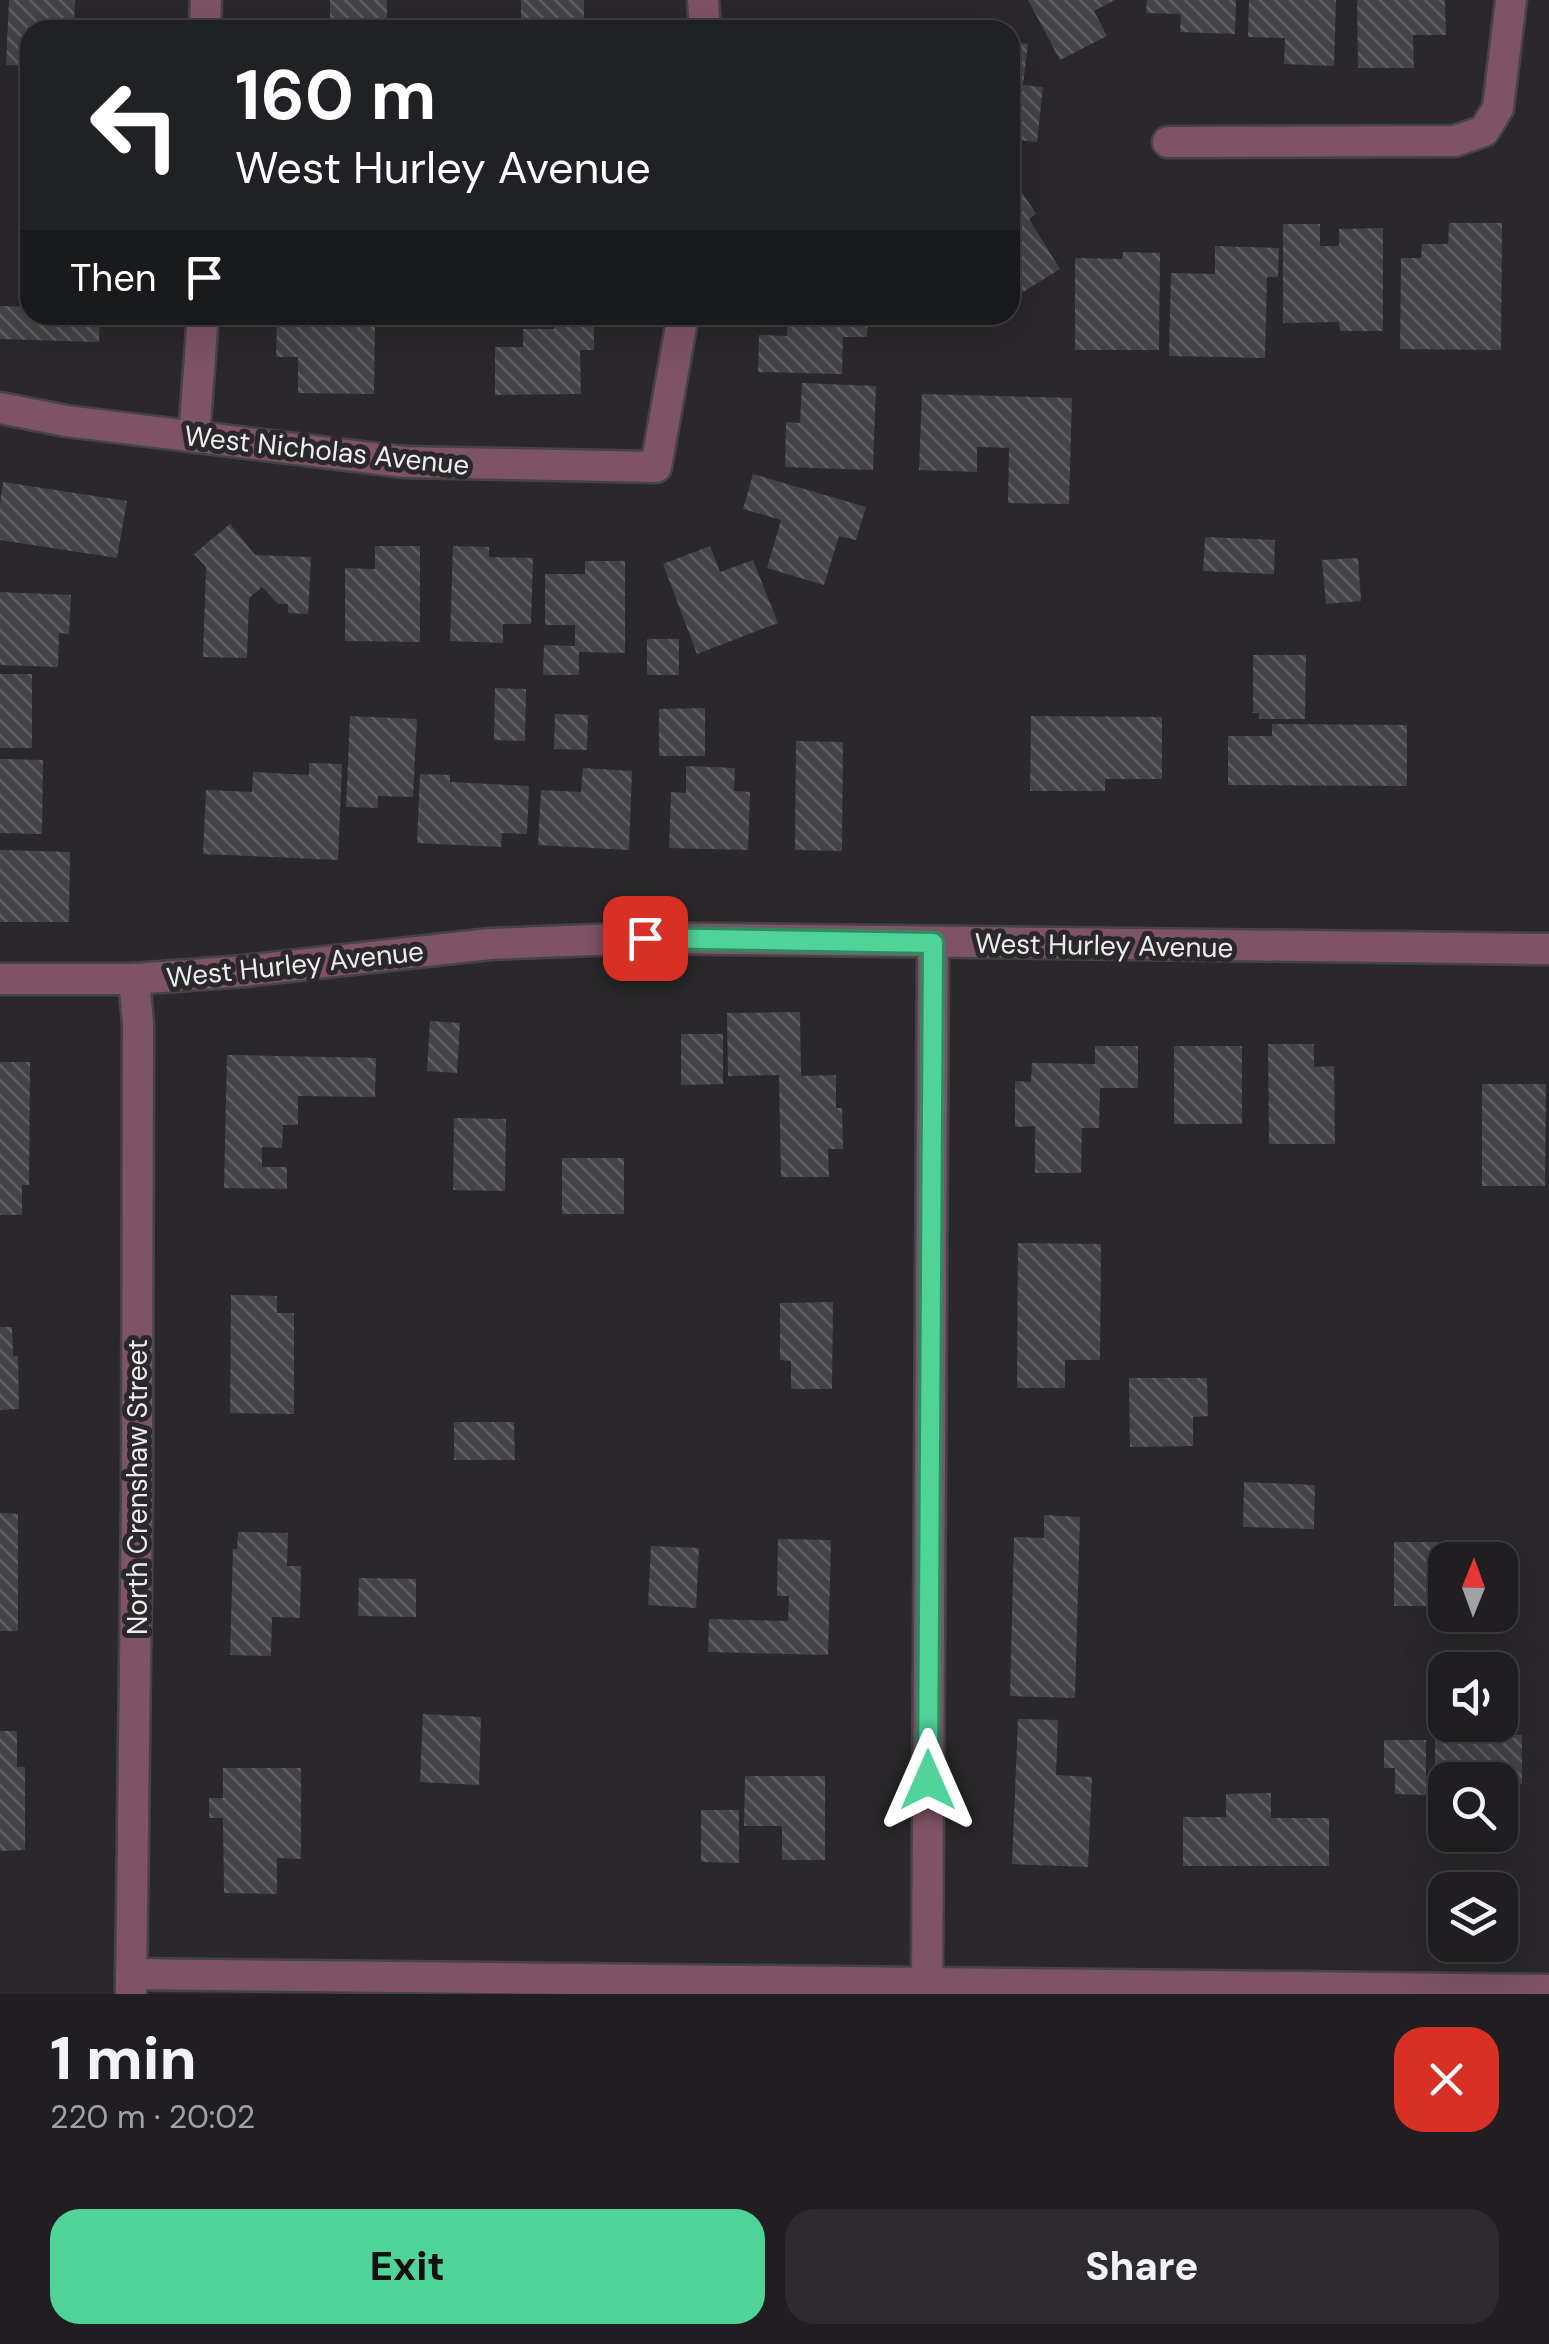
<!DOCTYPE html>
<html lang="en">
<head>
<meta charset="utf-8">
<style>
  body { margin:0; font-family:"DM Sans",sans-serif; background:#2d2b2d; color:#f1f3f6; height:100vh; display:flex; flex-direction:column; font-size:38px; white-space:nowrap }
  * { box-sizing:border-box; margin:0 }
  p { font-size:32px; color:#a2a2a5 }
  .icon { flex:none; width:55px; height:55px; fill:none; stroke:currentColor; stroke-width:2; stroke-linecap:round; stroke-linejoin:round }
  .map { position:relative; height:1994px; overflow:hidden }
  .sheet { display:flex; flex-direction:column; background:#201e20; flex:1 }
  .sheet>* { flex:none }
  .banner { position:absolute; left:20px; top:20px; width:1000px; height:305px; border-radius:30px; box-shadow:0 10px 40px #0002,0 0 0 2px #3d3c3e; background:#202124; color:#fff; overflow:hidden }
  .needle { width:65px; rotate:1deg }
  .tools { position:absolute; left:1428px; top:1542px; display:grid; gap:20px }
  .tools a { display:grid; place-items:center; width:90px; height:90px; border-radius:20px; background:#201e20; box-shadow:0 10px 40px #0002,0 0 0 2px #3d3c3e; font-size:50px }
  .pin { position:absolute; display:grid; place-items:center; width:85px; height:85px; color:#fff; margin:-42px; border-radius:20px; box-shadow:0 5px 15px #0006 }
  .me { position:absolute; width:110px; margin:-55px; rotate:0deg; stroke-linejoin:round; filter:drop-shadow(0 0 8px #0008) }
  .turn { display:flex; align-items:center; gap:35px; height:210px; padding:0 50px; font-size:45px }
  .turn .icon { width:130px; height:130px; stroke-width:2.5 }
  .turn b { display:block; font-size:70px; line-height:85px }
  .then { display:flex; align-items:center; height:95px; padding:0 50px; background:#0003; gap:20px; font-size:38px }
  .round { display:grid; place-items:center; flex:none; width:105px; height:105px; border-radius:30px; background:#2d2b2d }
  .head { display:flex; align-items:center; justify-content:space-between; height:170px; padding:0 50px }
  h1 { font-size:60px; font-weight:800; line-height:75px }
  .button { display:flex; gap:20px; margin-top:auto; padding:20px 50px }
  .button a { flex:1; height:115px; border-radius:30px; background:#4fd399; color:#111; font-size:40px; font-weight:800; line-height:115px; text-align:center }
  .button a+a { background:#2d2b2d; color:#f1f3f6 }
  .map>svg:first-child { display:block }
</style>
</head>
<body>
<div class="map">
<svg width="1549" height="1994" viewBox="0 0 1549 1994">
  <defs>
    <pattern id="building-back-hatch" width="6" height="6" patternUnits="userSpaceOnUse" patternTransform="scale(2.5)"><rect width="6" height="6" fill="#444447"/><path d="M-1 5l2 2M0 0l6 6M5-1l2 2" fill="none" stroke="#5f5f62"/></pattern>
  </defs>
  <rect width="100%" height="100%" fill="#2a282a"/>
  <g fill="url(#building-back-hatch)">
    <path d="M9,0H75L74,26L84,27V30H30V66L6,65Z"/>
    <rect x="330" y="0" width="57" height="30"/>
    <rect x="521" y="0" width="63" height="30"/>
    <path d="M1028,0H1115L1094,11L1107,36L1060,60Z"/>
    <path d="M1147,0H1236L1235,34L1180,32L1181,14L1146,13Z"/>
    <path d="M1249,0H1336L1334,66L1284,64L1285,38L1248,37Z"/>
    <path d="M1357,0H1445L1446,35H1413L1414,68H1358Z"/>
    <rect x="778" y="25" width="94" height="5"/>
    <path d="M1010,41L1028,44L1023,85L1043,87L1037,142L1010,139Z"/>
    <path d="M1018,186L1036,214L1029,219L1060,269L1010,300V191Z"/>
    <path d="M1449,223H1502L1501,350L1400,349L1401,258H1421L1422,244H1448Z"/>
    <path d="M1283,224H1320V246H1339V229L1383,228V331H1340L1339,322L1283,323Z"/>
    <path d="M1215,246L1279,248L1278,277H1267L1265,358L1169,356L1171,273L1215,274Z"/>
    <path d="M1123,252L1160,253L1159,350H1075V258L1122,259Z"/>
    <path d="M0,306L30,307V315H100L99,342L0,339Z"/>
    <path d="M277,315H375L374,394L298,393V357H276Z"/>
    <path d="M555,315H594V350H580L581,394L495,395V347H523V329H554Z"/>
    <path d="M788,315H868L867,337H843L842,374L758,372L759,335L787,336Z"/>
    <path d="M802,383L876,386L873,470L785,467L786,422L800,423Z"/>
    <path d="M922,394L1072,398L1069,504L1008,503L1009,448L977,447V472L919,470Z"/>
    <path d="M753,474L866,507L856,540L839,536L824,585L767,568L781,520L743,509Z"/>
    <path d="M3,482L127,501L117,558L0,540V503Z"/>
    <path d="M230,524L255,555L311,557L308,614L288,613V604H278L262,587L249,598L247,658L203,657L206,567L194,554Z"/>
    <path d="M1205,537L1275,540L1274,574L1203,571Z"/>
    <path d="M375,546H420V642L345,641V568L375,569Z"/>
    <path d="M453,546L489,547V557L533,558L531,624H503V643L450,641Z"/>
    <path d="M710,546L720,572L753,560L778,623L697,654L663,564Z"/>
    <path d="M1358,558L1361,601L1326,604L1322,560Z"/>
    <path d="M585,561H625V653L579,652V675H543L544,645L575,646V625H545V574H585Z"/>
    <path d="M0,592L71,595L69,634L59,633L58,667L0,665Z"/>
    <rect x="647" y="639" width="32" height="36"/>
    <path d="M1253,655H1306L1305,719H1259V713H1253Z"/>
    <rect x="0" y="674" width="32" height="74"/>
    <path d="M495,688L526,689L525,741L494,740Z"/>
    <path d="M705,708V756H659V709Z"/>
    <path d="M555,714L588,715L587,750L554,749Z"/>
    <path d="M350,716L417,719L413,797L378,796V808L346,807Z"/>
    <path d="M1031,716L1162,717V779H1105V791H1030Z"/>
    <path d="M1272,724L1407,725V786L1228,785V736H1272Z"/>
    <path d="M796,741L843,742L842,851L795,850Z"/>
    <path d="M0,759L43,760L42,834L0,833Z"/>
    <path d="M309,763L342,764L338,860L203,854L206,790L252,792L253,772L309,775Z"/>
    <path d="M686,766L735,768L734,791L750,792L748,850L669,848L671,792L686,793Z"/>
    <path d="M583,768L632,771L629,850L538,845L541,790L581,792Z"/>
    <path d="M420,774L450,775V782L529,786L527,834L502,833L501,847L417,843Z"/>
    <path d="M0,850L70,852L69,922H0Z"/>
    <path d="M800,1012L801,1076L836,1075V1108H842L843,1149H828L829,1177H781L779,1075L728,1076L727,1013Z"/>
    <path d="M430,1021L460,1023L457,1073L427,1071Z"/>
    <path d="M681,1034H723V1084L681,1085Z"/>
    <path d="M1268,1044H1314V1067L1334,1066L1335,1144H1269Z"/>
    <path d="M1095,1046H1138V1088H1100L1099,1128H1082L1081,1173H1035V1126L1015,1127V1081L1031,1082L1032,1063L1095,1064Z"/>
    <rect x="1174" y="1046" width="68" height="78"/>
    <path d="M227,1055L376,1058L375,1097L298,1096V1125H283L282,1148L262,1147V1167H287V1189L224,1188Z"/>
    <path d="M0,1062H30L29,1185H22V1215H0Z"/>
    <path d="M1482,1084H1546L1545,1186H1482Z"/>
    <path d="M454,1118L506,1119L505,1191L453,1190Z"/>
    <rect x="562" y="1158" width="62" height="56"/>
    <path d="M1018,1243L1101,1244L1100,1360H1065V1388H1017Z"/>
    <path d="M231,1295L277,1296V1313H294V1414L230,1413Z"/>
    <path d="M833,1302L832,1389H791V1361L780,1360V1303Z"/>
    <path d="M0,1327H12L13,1356H18L19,1409L0,1410Z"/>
    <path d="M1129,1378H1207L1208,1416L1193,1417V1446L1130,1447Z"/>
    <path d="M454,1422H514L515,1460H454Z"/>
    <path d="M1244,1482L1315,1485L1314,1529L1243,1527Z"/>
    <path d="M0,1513L18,1514V1631H0Z"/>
    <path d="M1044,1515L1080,1517L1075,1698L1010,1696L1014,1537L1044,1538Z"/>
    <path d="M238,1532L288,1533L287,1566H301L300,1618L272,1617L271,1656L230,1655L233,1549H237Z"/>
    <path d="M778,1539L831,1540L828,1655L708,1652L709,1619L788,1621L789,1596H777Z"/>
    <path d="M1394,1542H1437L1436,1606H1394Z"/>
    <path d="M651,1546L699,1548L696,1608L648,1605Z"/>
    <path d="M359,1578L416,1579V1617L358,1616Z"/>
    <path d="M423,1714L481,1717L479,1785L420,1782Z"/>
    <path d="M1018,1719L1058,1720L1056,1775L1092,1777L1088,1867L1012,1864Z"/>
    <path d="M0,1731H17V1767H25V1850L0,1851Z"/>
    <path d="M1435,1735H1522V1784H1500V1780H1445V1785H1435Z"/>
    <path d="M1384,1740H1426V1795L1395,1794V1768H1384Z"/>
    <path d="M223,1768H301V1859L277,1858V1894L224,1893L223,1818H209V1798H223Z"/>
    <path d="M745,1776H825V1860H782V1826H744Z"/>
    <path d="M1271,1793V1818H1329V1866H1183V1817H1226V1794Z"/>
    <path d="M701,1810H739V1863L701,1862Z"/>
  </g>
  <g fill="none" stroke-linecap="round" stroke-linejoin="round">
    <defs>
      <g id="minor">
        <path d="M703,0L705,30"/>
        <path d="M205,30L206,0"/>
        <path d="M1168,142L1455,141L1484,131L1498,108L1511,0"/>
        <path d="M0,408L66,421L404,462L656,467L683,315"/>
        <path d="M194,437L203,315"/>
        <path d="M0,979H134L244,971L490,944L645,938L1549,949"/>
        <path d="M131,1974L1549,1990"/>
        <path d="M927,1983L933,943"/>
        <path d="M131,1991L137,1499L138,1023L134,979"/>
      </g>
    </defs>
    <use href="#minor" stroke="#454345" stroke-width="35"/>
    <use href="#minor" stroke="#7d5365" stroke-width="30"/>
  </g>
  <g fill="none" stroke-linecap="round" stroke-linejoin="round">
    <defs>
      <path id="route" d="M645,938L933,943L928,1780"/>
    </defs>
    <use href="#route" stroke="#338963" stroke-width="25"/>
    <use href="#route" stroke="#4fd399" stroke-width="18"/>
  </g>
  <g text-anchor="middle" stroke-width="10" stroke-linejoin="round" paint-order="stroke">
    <g font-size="28" fill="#eeecee" stroke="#2a282a">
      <text transform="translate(327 450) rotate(6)" y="10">West Nicholas Avenue</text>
      <text transform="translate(1104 945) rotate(1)" y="10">West Hurley Avenue</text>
      <text transform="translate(295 964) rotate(-6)" y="10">West Hurley Avenue</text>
      <text transform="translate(137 1487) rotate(-90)" y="10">North Crenshaw Street</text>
    </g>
  </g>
</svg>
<div class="tools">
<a><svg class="needle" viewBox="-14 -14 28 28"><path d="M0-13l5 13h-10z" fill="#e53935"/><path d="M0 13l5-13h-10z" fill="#a2a2a5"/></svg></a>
<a><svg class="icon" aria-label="sound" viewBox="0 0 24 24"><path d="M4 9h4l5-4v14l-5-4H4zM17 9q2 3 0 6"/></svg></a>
<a><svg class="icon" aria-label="search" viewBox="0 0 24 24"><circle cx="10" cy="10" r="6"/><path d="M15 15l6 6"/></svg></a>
<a><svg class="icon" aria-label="layers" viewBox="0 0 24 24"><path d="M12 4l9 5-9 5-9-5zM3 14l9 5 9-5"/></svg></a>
</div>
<div class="pin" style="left:645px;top:938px;background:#d93025"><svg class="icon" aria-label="arrive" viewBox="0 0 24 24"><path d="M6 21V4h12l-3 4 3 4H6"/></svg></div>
<svg class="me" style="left:928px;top:1780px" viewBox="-20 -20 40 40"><path d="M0-17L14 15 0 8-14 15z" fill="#4fd399" stroke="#fff" stroke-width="4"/></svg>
<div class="banner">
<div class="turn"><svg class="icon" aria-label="left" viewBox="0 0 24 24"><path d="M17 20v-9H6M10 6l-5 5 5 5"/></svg><div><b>160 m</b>West Hurley Avenue</div></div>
<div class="then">Then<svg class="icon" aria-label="arrive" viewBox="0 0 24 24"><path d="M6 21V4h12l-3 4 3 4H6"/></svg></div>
</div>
</div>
<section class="sheet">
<div class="head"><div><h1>1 min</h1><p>220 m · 20:02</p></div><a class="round" style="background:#d93025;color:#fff"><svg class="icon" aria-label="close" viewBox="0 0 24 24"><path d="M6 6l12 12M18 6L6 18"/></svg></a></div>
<div class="button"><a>Exit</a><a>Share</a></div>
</section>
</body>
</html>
